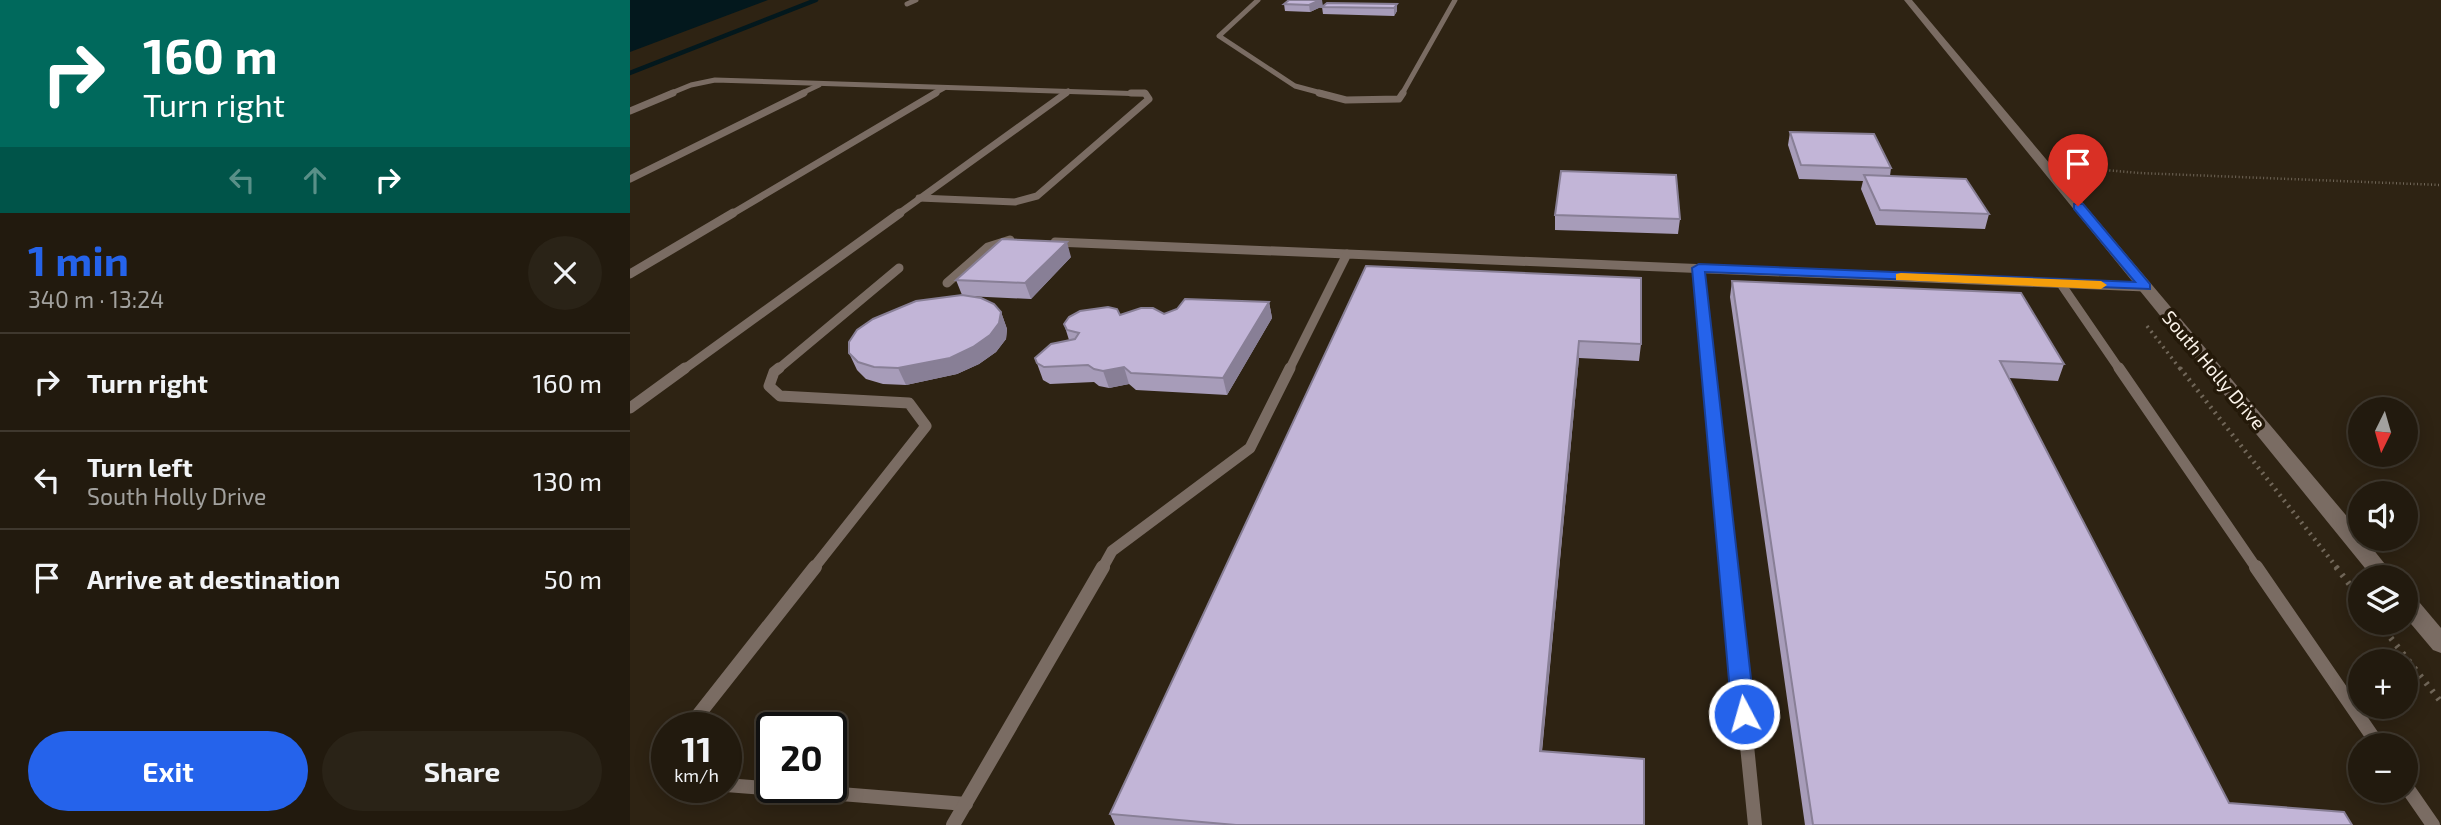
<!DOCTYPE html>
<html lang="en">
<head>
<meta charset="utf-8">
<style>
  body { margin:0; font-family:"Exo 2",sans-serif; background:#2a2317; color:#f1f3f6; height:100vh; display:flex; flex-direction:column; font-size:26px; white-space:nowrap }
  * { box-sizing:border-box; margin:0 }
  p { font-size:23px; color:#a2a19e }
  .icon { flex:none; width:38px; height:38px; fill:none; stroke:currentColor; stroke-width:2; stroke-linecap:round; stroke-linejoin:round }
  .map { position:relative; flex:1; overflow:hidden }
  .sheet { display:flex; flex-direction:column; background:#221a0e; width:630px }
  .sheet>* { flex:none }
  .guide { background:#00695c; color:#fff; overflow:hidden }
  .needle { width:46px; rotate:185deg }
  .controls { position:absolute; left:1718px; top:397px; display:grid; gap:14px }
  .controls a { display:grid; place-items:center; width:70px; height:70px; border-radius:50%; background:#221a0e; box-shadow:0 4px 18px #0003,0 0 0 2px #3f382e; font-size:35px }
  .speed { position:absolute; left:21px; top:712px; display:flex; gap:14px; font-size:35px; font-weight:700; text-align:center }
  .speed>* { display:grid; place-content:center; width:91px; height:91px; border-radius:50%; background:#221a0e; box-shadow:0 4px 18px #0003,0 0 0 2px #3f382e; line-height:1 }
  .speed small { font-size:18px; font-weight:400 }
  .speed .limit { border:4px solid #111; border-radius:10px; background:#fff; color:#111 }
  .pin { position:absolute; display:grid; place-items:center; width:60px; height:60px; color:#fff; margin:-72px -30px; border-radius:50% 50% 50% 0; rotate:-45deg; box-shadow:0 0 7px #0007 }
  .pin .icon { rotate:45deg }
  .me { position:absolute; width:77px; margin:-38px; rotate:354deg; stroke-linejoin:round; filter:drop-shadow(0 0 5px #0008) }
  .turn { display:flex; align-items:center; gap:24px; height:147px; padding:0 28px; font-size:32px }
  .turn .icon { width:91px; height:91px; stroke-width:2.5 }
  .turn b { display:block; font-size:49px; line-height:60px }
  .lanes { display:flex; align-items:center; height:66px; padding:0 28px; background:#0003; justify-content:center; gap:35px; direction:ltr }
  .lanes .off { opacity:.35 }
  .round { display:grid; place-items:center; flex:none; width:74px; height:74px; border-radius:37px; background:#2a2317 }
  .overview { display:flex; align-items:center; justify-content:space-between; height:119px; padding:0 28px }
  h1 { font-size:42px; font-weight:700; line-height:52px; color:#2563eb }
  .action { display:flex; gap:14px; margin-top:auto; padding:14px 28px }
  .action a { flex:1; height:80px; border-radius:42px; background:#2563eb; color:#fff; font-size:28px; font-weight:700; line-height:80px; text-align:center }
  .action a+a { background:#2a2317; color:#f1f3f6 }
  ul { padding:0; list-style:none }
  li { display:flex; align-items:center; gap:21px; height:98px; padding:0 28px; border-top:2px solid #3f382e }
  li div { flex:1 }
  li b { display:block; font-size:26px }
  li em { font-style:normal }
  main { display:flex; flex:1; min-height:0 }
  .map>svg:first-child { display:block }
</style>
</head>
<body>
<main>
<section class="sheet">
<div class="guide">
<div class="turn"><svg class="icon" aria-label="right" viewBox="0 0 24 24"><path d="M7 20v-9h11M14 6l5 5-5 5"/></svg><div><b>160 m</b>Turn right</div></div>
<div class="lanes"><svg class="icon off" aria-label="left" viewBox="0 0 24 24"><path d="M17 20v-9H6M10 6l-5 5 5 5"/></svg><svg class="icon off" aria-label="ahead" viewBox="0 0 24 24"><path d="M12 20V5M6 11l6-6 6 6"/></svg><svg class="icon" aria-label="right" viewBox="0 0 24 24"><path d="M7 20v-9h11M14 6l5 5-5 5"/></svg></div>
</div>
<div class="overview"><div><h1>1 min</h1><p>340 m · 13:24</p></div><a class="round"><svg class="icon" aria-label="close" viewBox="0 0 24 24"><path d="M6 6l12 12M18 6L6 18"/></svg></a></div>
<ul>
<li><svg class="icon" aria-label="right" viewBox="0 0 24 24"><path d="M7 20v-9h11M14 6l5 5-5 5"/></svg><div><b>Turn right</b></div><em>160 m</em></li>
<li><svg class="icon" aria-label="left" viewBox="0 0 24 24"><path d="M17 20v-9H6M10 6l-5 5 5 5"/></svg><div><b>Turn left</b><p>South Holly Drive</p></div><em>130 m</em></li>
<li><svg class="icon" aria-label="arrive" viewBox="0 0 24 24"><path d="M6 21V4h12l-3 4 3 4H6"/></svg><div><b>Arrive at destination</b></div><em>50 m</em></li>
</ul>
<div class="action"><a>Exit</a><a>Share</a></div>
</section>
<div class="map">
<svg width="1811" height="825" viewBox="0 0 1811 825">
  <rect width="100%" height="100%" fill="#2e2313"/>
  <path fill="#03181d" d="M0,0H138L0,52Z"/>
  <g fill="none" stroke-linecap="round" stroke-linejoin="round">
    <path stroke="#03181d" stroke-width="4.5" d="M0,73L186,0"/>
    <path stroke="#716759" stroke-width="2.5" stroke-dasharray="1 2.5" stroke-linecap="butt" d="M1441,167L1509,173L1811,185"/>
    <path stroke="#716759" stroke-width="3.5" stroke-dasharray="2 4.5" stroke-linecap="butt" d="M1517,326L1551,370"/>
    <path stroke="#716759" stroke-width="4.5" stroke-dasharray="2 5" stroke-linecap="butt" d="M1550,368L1708,569"/>
    <g stroke="#716759" stroke-width="6" stroke-dasharray="2.5 7" stroke-linecap="butt">
      <path d="M1706,567L1731,599"/>
      <path d="M1749,623L1811,702"/>
    </g>
    <g stroke="#7a6c63" stroke-width="5">
      <path d="M628,0L589,36L665,86L695,94"/>
      <path d="M277,4L286,0"/>
      <path d="M39,94L61,85L85,80L516,94"/>
      <path d="M170,94L189,85"/>
      <path d="M303,94L314,88"/>
      <path d="M433,94L438,91"/>
      <path d="M772,94L825,0"/>
    </g>
    <g stroke="#7a6c63" stroke-width="7">
      <path d="M689,93L716,100L769,99L773,93"/>
      <path d="M0,111L43,93"/>
      <path d="M0,179L174,93"/>
      <path d="M289,198L385,202L407,196L519,99L515,93H501"/>
      <path d="M100,215L306,93"/>
      <path d="M267,215L436,93"/>
    </g>
    <g stroke="#7a6c63" stroke-width="9">
      <path d="M425,242L717,254"/>
      <path d="M1069,268L1079,370"/>
      <path d="M0,274L103,213"/>
      <path d="M317,283L358,247L380,240"/>
      <path d="M1431,284L1490,370"/>
      <path d="M53,370L270,213"/>
      <path d="M147,370L269,268"/>
      <path d="M659,370L717,254L1515,287"/>
    </g>
    <g stroke="#7a6c63" stroke-width="11">
      <path d="M149,368L144,372L139,386L150,396L279,403L296,426L183,569"/>
      <path d="M1079,368L1099,569"/>
      <path d="M1489,368L1627,569"/>
      <path d="M0,408L55,368"/>
      <path d="M472,569L482,551L620,448L660,368"/>
    </g>
    <g stroke="#7a6c63" stroke-width="14">
      <path d="M1099,567L1125,825"/>
      <path d="M1626,567L1749,746"/>
      <path d="M58,728L185,567"/>
      <path d="M96,785L336,804"/>
      <path d="M1776,786L1803,825"/>
      <path d="M323,825L473,567"/>
    </g>
    <g fill="#7a6c63" fill-rule="evenodd">
      <path d="M1274,0H1282L1731,533V539H1735L1766,578H1743Z"/>
      <path d="M1776,594L1784,596L1811,628V653L1803,650L1776,618Z"/>
    </g>
  </g>
  <g fill="#a79cb9">
    <path d="M654,4L693,6L680,12L655,11Z"/>
    <path d="M767,4V11L764,16L693,14L692,7Z"/>
    <path d="M1160,132L1261,168L1260,176L1359,214L1355,229L1246,225L1231,189L1233,181L1169,179L1158,145Z"/>
    <path d="M925,215L1050,219L1048,234L925,230Z"/>
    <path d="M441,257L401,299L336,296L371,312L377,329L376,339L366,352L349,364L327,374L276,385L253,384L236,379L227,370L219,353L332,295L326,280Z"/>
    <path d="M736,266L1011,344L1009,361L949,358L912,752L1014,825H485L480,814Z"/>
    <path d="M1102,281L1434,364L1428,381L1379,378L1599,803L1722,825H1175L1100,297Z"/>
    <path d="M639,302L642,318L597,395L506,390L499,384L479,388L469,386L464,382L420,384L413,380L405,358L439,340L434,324L490,315L534,314Z"/>
  </g>
  <g fill="#887f96">
    <path d="M689,0H692L693,6L680,12L679,5Z"/>
    <path d="M767,4V11L764,16V8Z"/>
    <path d="M437,242L441,257L401,299L395,283Z"/>
    <path d="M639,302L642,318L597,395L593,378Z"/>
    <path d="M371,312L377,329L376,339L366,352L349,364L327,374L276,385L268,368Z"/>
    <path d="M949,341V358L910,770V751Z"/>
    <path d="M494,367L499,384L479,388L473,371Z"/>
  </g>
  <g fill="#c2b5d7" stroke="#887f96" stroke-width="2">
    <path d="M659,0H690L679,5L654,4Z"/>
    <path d="M697,3L767,4L764,8L692,7Z"/>
    <path d="M1160,132L1244,134L1261,168L1171,165Z"/>
    <path d="M931,171L1046,175L1050,219L925,215Z"/>
    <path d="M1234,175L1336,179L1359,214L1250,210Z"/>
    <path d="M372,239L437,242L395,283L326,280Z"/>
    <path d="M736,266L1011,278V344L949,341L910,751L1014,759V825H606L480,814Z"/>
    <path d="M1102,281L1391,293L1434,364L1370,361L1599,803L1714,812L1722,825H1183Z"/>
    <path d="M332,295L351,298L364,304L371,312L369,323L360,335L343,347L320,358L268,368L244,367L228,362L219,353V342L227,330L243,319L286,301Z"/>
    <path d="M555,299L639,302L593,378L501,373L494,367L473,371L464,369L458,365L414,367L407,363L405,358L421,344L445,339L449,333L437,330L434,324L439,317L450,311L478,307L487,309L490,315L511,308H523L534,314L547,309Z"/>
  </g>
  <path fill="#2563eb" stroke="#184099" stroke-width="2" d="M1444,204H1453L1520,284V289L1075,272L1125,714L1122,720L1114,723L1106,720L1102,714L1062,268L1069,264L1505,282L1444,209Z"/>
  <path fill="#f59e0b" d="M1271,273L1471,281L1477,285L1471,289L1266,280V274Z"/>
  <g text-anchor="middle" stroke-width="7" stroke-linejoin="round" paint-order="stroke">
    <g font-size="19" fill="#faf2e8" stroke="#241909">
      <text transform="translate(1584 370) rotate(50)" y="7">South Holly Drive</text>
    </g>
  </g>
</svg>
<div class="controls">
<a><svg class="needle" viewBox="-14 -14 28 28"><path d="M0-13l5 13h-10z" fill="#e53935"/><path d="M0 13l5-13h-10z" fill="#a2a19e"/></svg></a>
<a><svg class="icon" aria-label="sound" viewBox="0 0 24 24"><path d="M4 9h4l5-4v14l-5-4H4zM17 9q2 3 0 6"/></svg></a>
<a><svg class="icon" aria-label="layers" viewBox="0 0 24 24"><path d="M12 4l9 5-9 5-9-5zM3 14l9 5 9-5"/></svg></a>
<a>+</a>
<a>−</a>
</div>
<div class="speed"><div>11<small>km/h</small></div><div class="limit">20</div></div>
<div class="pin" style="left:1448px;top:206px;background:#d93025"><svg class="icon" aria-label="arrive" viewBox="0 0 24 24"><path d="M6 21V4h12l-3 4 3 4H6"/></svg></div>
<svg class="me" style="left:1114px;top:714px" viewBox="-20 -20 40 40"><circle r="17" fill="#2563eb" stroke="#fff" stroke-width="3"/><path d="M0-11L8 9 0 5-8 9z" fill="#fff"/></svg>
</div>
</main>
</body>
</html>
